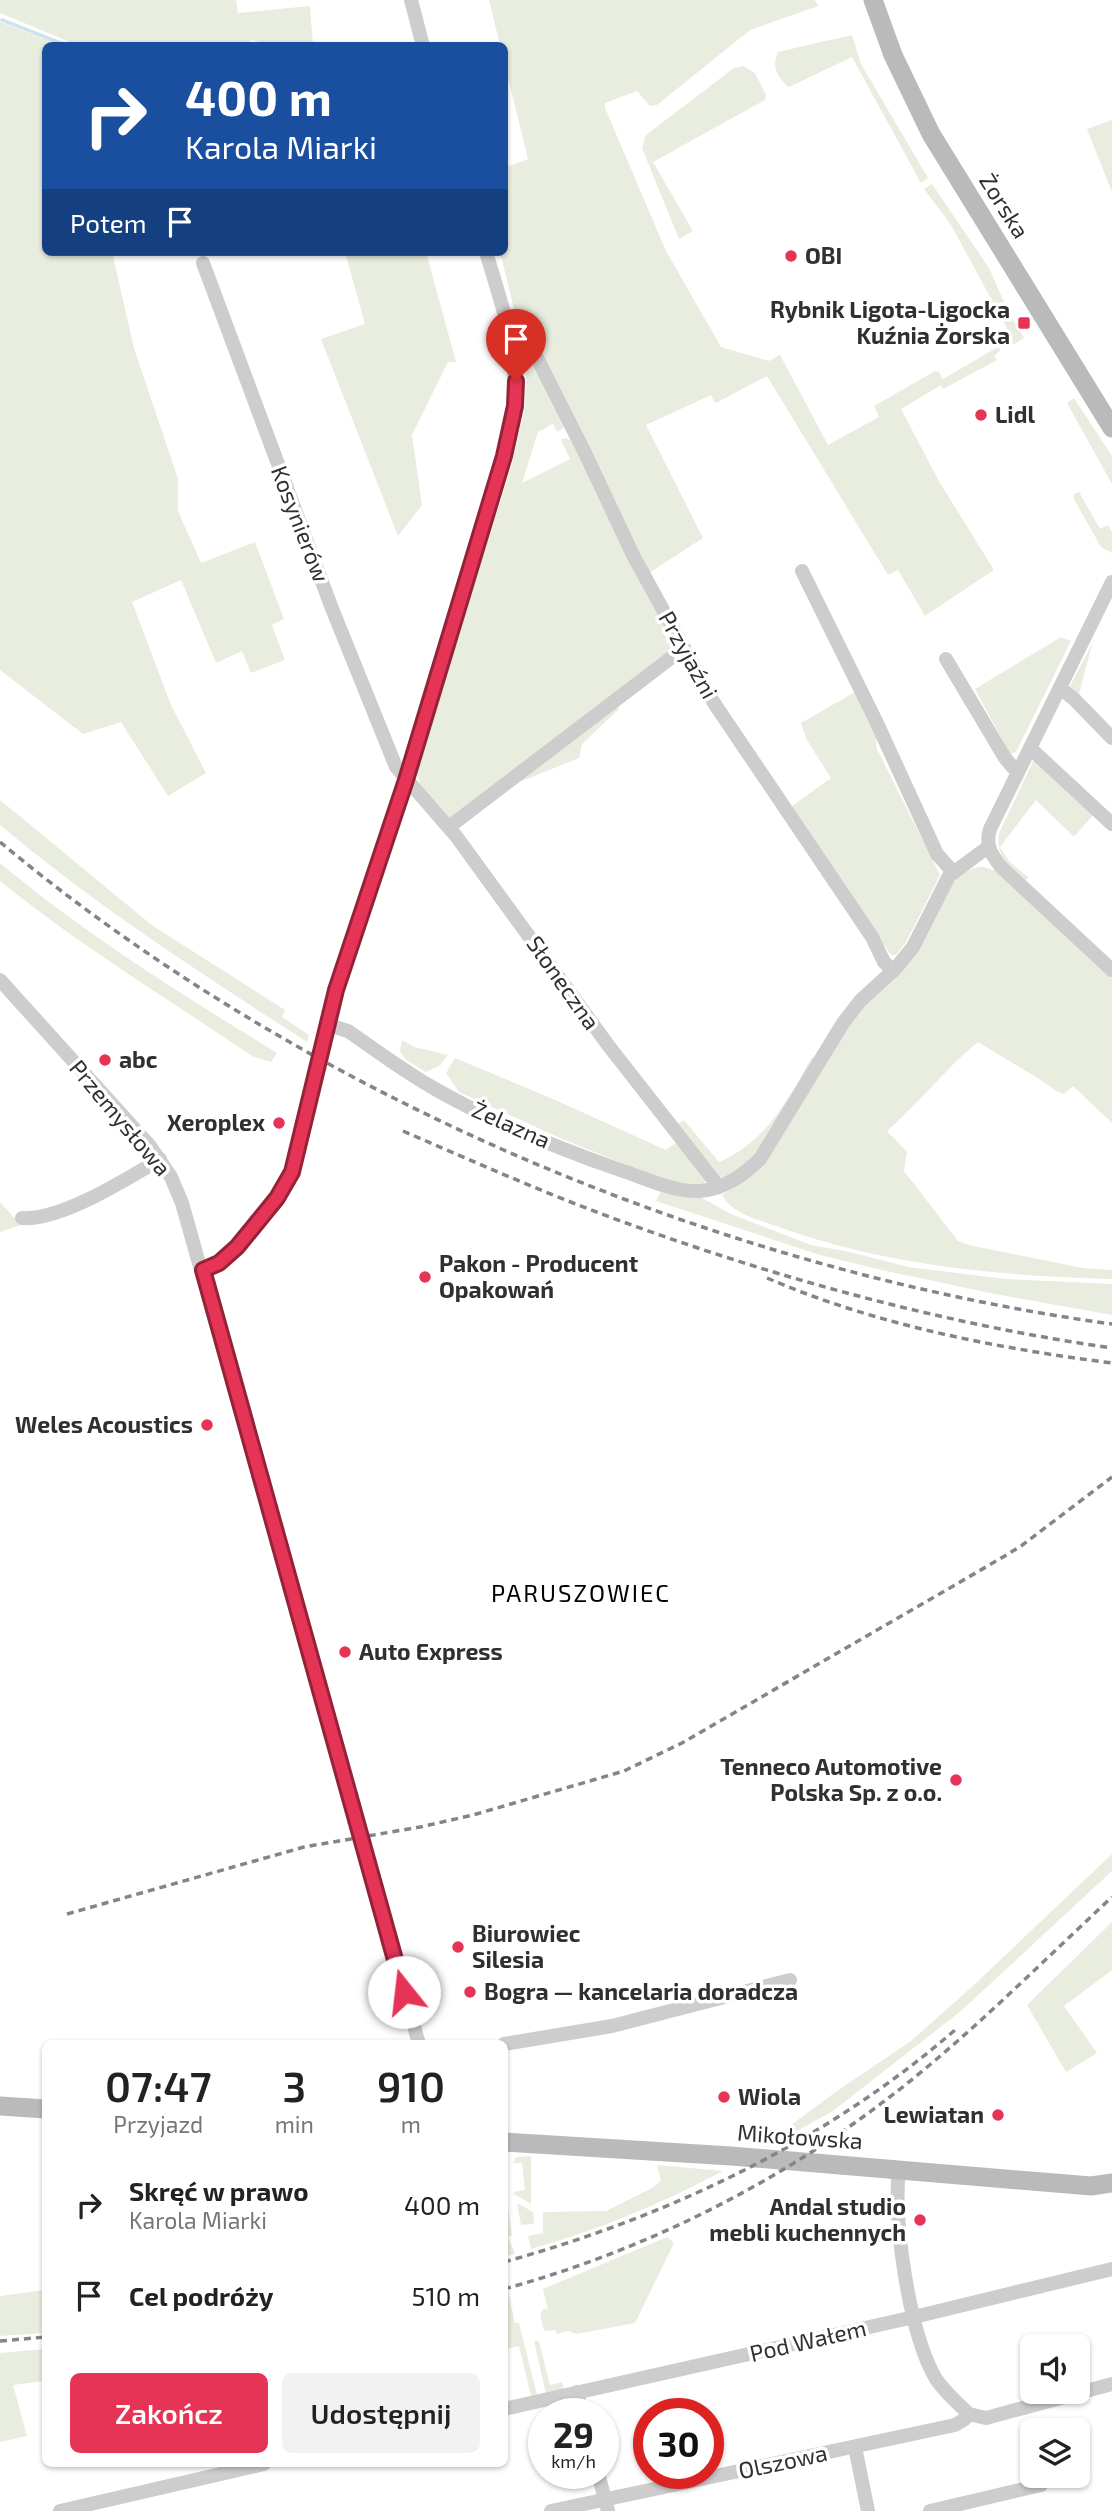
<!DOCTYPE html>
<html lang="pl">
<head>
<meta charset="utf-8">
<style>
  body { margin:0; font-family:"Exo 2",sans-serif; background:#f2f2f2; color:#222; height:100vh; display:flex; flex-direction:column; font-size:26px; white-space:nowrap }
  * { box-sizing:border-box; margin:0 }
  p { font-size:23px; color:#767676 }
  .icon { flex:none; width:38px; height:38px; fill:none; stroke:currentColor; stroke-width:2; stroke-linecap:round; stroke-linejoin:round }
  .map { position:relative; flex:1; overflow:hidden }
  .drawer { position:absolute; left:42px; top:2040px; width:466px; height:427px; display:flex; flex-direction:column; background:#fff; border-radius:10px; box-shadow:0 2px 5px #0004 }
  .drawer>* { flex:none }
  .top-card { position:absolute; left:42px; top:42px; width:466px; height:214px; border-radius:10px; box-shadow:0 2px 5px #0004; background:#1a4fa0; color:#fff; overflow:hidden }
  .controls { position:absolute; left:1020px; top:2334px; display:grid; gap:14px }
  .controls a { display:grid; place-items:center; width:70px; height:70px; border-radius:10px; background:#fff; box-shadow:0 2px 5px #0004; font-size:35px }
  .speed { position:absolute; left:528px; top:2398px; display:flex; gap:14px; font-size:35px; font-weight:700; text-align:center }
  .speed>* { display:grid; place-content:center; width:91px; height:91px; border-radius:50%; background:#fff; box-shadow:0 2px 5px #0004; line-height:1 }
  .speed small { font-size:18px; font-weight:400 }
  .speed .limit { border:10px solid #d22; background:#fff; color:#111 }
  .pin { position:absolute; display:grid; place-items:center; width:60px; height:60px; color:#fff; margin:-72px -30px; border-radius:50% 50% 50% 0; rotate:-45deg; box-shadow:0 0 7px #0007 }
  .pin .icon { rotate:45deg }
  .me { position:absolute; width:77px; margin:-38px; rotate:344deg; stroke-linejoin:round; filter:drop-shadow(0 0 5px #0008) }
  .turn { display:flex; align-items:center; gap:24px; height:147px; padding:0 28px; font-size:32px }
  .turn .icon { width:91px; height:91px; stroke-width:2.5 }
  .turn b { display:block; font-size:49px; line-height:60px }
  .then { display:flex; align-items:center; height:66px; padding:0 28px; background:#0003; gap:14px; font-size:26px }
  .eta { display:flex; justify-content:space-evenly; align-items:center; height:119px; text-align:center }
  .eta b { font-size:42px; font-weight:600; line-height:49px }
  .primary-button { display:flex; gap:14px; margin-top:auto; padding:14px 28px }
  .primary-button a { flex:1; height:80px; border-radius:10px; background:#e63456; color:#fff; font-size:28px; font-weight:600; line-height:80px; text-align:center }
  .primary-button a+a { background:#f2f2f2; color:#222 }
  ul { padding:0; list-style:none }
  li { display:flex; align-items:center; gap:21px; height:91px; padding:0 28px }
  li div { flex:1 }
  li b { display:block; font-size:26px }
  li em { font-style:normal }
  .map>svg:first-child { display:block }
</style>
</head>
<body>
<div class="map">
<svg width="1112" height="2511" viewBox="0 0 1112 2511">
  <rect width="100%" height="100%" fill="#fff"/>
  <g fill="#e8eddf">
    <path d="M0,0H236L238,13L310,6L313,45H277L250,40V46L77,45L0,13Z"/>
    <path d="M489,0H815L818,6L750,30L657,105L650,106L637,91L605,103V108L666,251L721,347L769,361L780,355L828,445L879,417L874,406L935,371L939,372L943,379L998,347L1001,350L994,356L997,360L943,389L941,385L901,409L940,483L994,570L925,616L898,570L888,575L767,376L718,402L715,403L711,395L646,425L703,538L649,573L529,333L516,317L500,252H504V168L528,159L504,62V46L500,45Z"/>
    <path d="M0,22L60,45L46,46V252H112L134,348L178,479V511L201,563L255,542L284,619L272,625L285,660L251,673L242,651L216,663L181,580L132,602L171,705L206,773L168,796L121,722L83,734L0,670Z"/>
    <path d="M852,35L861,64L928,178L921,183L852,57L789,87C778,79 771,65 778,52Z"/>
    <path d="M743,66L755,73L766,95L765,100L653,162L693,231L679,239L642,148L646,135L734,68Z"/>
    <path d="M1112,120V192L1087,129Z"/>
    <path d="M932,184L989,268L1009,313L1024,338L1009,347L1000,333L1007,328L951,225L924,189Z"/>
    <path d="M345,252H426L456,362H448L412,435L422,505L398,536L321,339L365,324Z"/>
    <path d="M527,346L564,428L557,432L553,424L538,432L522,483L570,459L561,440L565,438L575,442L675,646L614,698L619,709L582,744L579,758L512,785L455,829C441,812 416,791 417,768L512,464L525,407Z"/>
    <path d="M1074,398L1112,456V484L1067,403Z"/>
    <path d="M1079,492L1100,529L1108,525L1112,532V553L1101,547L1074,499V494Z"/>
    <path d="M1061,637L1071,641L1016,752L1010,754L975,689Z"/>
    <path d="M1094,640L1092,645L1078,697L1070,686Z"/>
    <path d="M855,692L877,734L876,747L940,875L906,942L896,955H891L794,815L797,813L792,806L831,778L807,740L801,723Z"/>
    <path d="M1035,757L1095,813L1074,837L1036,800L1000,847L1009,861L1029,878L1025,880C1009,866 993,854 1000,831Z"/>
    <path d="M0,800L153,926L285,1010L282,1017L309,1035L307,1042C202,974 96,906 0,825Z"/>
    <path d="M0,863C86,935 181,994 277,1053L271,1062L252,1056C168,999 79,945 0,881Z"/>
    <path d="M984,867L999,872L1112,977V1123L1073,1086L1064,1094L1056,1091L1041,1080L978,1042C945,1069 919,1103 887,1131L907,1152L904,1171L958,1241L969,1245L1083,1268L1112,1270V1279C998,1276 883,1265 776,1226C757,1219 732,1214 722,1195L737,1185L830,1051L949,887C959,875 968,867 984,867Z"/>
    <path d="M402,1040L414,1047L448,1055L439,1066L426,1072L405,1059L400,1051Z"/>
    <path d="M812,1057L816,1058L750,1163L727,1178L720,1177L677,1124L684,1120L719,1162C766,1142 788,1100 812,1057Z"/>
    <path d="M455,1058L553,1099L666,1150L677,1142L706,1178L704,1185L679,1183L639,1170L560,1138L459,1092L446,1073Z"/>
    <path d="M662,1189L700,1197L731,1214L811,1245L850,1252L908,1267L1006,1279L1112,1284V1315L995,1294L886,1271L820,1255L656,1201Z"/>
    <path d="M0,1202L21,1225L0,1232Z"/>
    <path d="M1112,1854V1871L961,2011L833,2111L768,2147L764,2145L837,2091L911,2041L975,1984Z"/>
    <path d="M1112,1922V1970L1064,2006L1097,2053L1066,2072L1027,2005Z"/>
    <path d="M531,2156V2204L514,2194V2192L525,2190L522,2163H513L516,2157Z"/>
    <path d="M657,2165L723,2171C661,2204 598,2230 531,2249L528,2236L543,2233V2212L606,2211L652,2188L661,2181Z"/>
    <path d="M504,2195H506L512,2235L508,2237L515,2254L504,2257Z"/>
    <path d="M517,2203L533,2212L534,2224L521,2225Z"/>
    <path d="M667,2237L674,2243L635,2323L577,2334L568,2331L557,2334L555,2330L544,2331L540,2314L544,2308L548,2310L543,2289Z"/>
    <path d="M45,2290V2333L0,2336V2296Z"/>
    <path d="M508,2291L515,2323H519L537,2395L531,2396L519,2346L504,2349V2292Z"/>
    <path d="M534,2341H539L550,2385L562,2382L564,2389L546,2394Z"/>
    <path d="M45,2349V2381L13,2385L27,2436L0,2442V2353Z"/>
  </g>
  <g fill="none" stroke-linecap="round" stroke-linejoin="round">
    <path stroke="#cbe4ed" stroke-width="3.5" d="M2,20L68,46"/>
    <g stroke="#cdcdcd" stroke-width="14">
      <path d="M411,0L423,46"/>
      <path d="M203,263L331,606L396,767L456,836L608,1045L719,1187"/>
      <path d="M509,329L517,330L528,340L585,453L633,555L714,703L872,937L884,962L893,971"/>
      <path d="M802,571L876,721L937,854L953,872"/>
      <path d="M1112,582L990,829C985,845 991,854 1001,867L1112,970"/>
      <path d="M946,659L1005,758L1017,772"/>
      <path d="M1060,688L1074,699L1112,738"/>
      <path d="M1030,748L1112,824"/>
      <path d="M449,827L684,648"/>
      <path d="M0,980L150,1146L171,1177L182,1203L419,2044"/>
      <path d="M326,1027H335L348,1031C377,1051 406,1073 437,1090C495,1123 560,1149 623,1171C647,1179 674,1192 700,1191C723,1189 744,1175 760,1159L843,1023L860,1001L896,968L913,947L949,876L988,847"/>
      <path d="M22,1218C60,1221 127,1179 160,1159"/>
      <path d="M203,1270C210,1267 217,1265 223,1261C245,1245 281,1196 292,1172L336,990L406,780L504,456C526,372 510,332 486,252"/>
      <path d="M504,2044L612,2026L790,1980"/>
      <path d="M899,2169C893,2222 909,2333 936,2379C945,2392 957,2403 969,2414"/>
      <path d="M577,2392L582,2413"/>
      <path d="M504,2409L914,2317L1112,2269"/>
      <path d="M855,2447L868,2511"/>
      <path d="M598,2473L608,2511"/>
      <path d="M60,2511L264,2464"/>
      <path d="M551,2511L955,2425L965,2419L969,2414L986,2418L1112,2384"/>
      <path d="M930,2511L1041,2485"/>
    </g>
    <g stroke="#bababa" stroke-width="19">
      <path d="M873,0L893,55L931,134L1112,428"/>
      <path d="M0,2106L46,2109"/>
      <path d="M504,2142L731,2156L1091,2186L1112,2183"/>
    </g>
    <g stroke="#858585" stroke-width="3.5" stroke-dasharray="7 5" stroke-linecap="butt">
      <path d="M0,842C306,1097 718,1270 1112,1324"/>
      <path d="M403,1131C468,1159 533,1188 599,1213C765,1275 937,1323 1112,1348"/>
      <path d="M767,1278C876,1325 995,1348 1112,1363"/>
      <path d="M67,1914L304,1847L420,1827L473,1815L624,1771L682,1743L998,1560L1021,1546L1112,1477"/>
      <path d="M504,2262C667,2217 826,2142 955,2030"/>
      <path d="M504,2289C646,2250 779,2183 895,2093C972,2033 1041,1963 1112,1897"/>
      <path d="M0,2341L46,2337"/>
    </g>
  </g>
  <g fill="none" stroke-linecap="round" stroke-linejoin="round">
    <defs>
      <path id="route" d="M404,1992L203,1270L219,1263L237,1247L277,1198L292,1172L336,990L406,780L504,456L515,406L516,381"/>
    </defs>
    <use href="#route" stroke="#962238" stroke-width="18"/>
    <use href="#route" stroke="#e63456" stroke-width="12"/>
  </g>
  <g fill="#e63456" stroke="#fff" stroke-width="2.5">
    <circle cx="791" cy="256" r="7"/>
    <rect x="1017" y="316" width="14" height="14" rx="3.5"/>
    <circle cx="981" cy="415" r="7"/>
    <circle cx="105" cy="1060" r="7"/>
    <circle cx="279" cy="1123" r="7"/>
    <circle cx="425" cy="1277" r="7"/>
    <circle cx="207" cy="1425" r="7"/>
    <circle cx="345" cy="1652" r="7"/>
    <circle cx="956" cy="1780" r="7"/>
    <circle cx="458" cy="1947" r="7"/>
    <circle cx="470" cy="1992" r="7"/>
    <circle cx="724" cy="2097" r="7"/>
    <circle cx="998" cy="2115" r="7"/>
    <circle cx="920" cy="2220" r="7"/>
  </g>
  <g text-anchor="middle" stroke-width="7" stroke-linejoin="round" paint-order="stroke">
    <g font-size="23" fill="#303030" stroke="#fff">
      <text transform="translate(1004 206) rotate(58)" y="8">Żorska</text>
      <text transform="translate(300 524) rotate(69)" y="8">Kosynierów</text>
      <text transform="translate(688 655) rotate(61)" y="8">Przyjaźni</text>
      <text transform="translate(563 983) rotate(55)" y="8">Słoneczna</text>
      <text transform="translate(120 1118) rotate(50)" y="8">Przemysłowa</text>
      <text transform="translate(511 1125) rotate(24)" y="8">Żelazna</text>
      <text transform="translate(800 2137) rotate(4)" y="8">Mikołowska</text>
      <text transform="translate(808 2341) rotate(-13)" y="8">Pod Wałem</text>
      <text transform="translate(783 2462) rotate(-12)" y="8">Olszowa</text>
    </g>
    <g font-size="23" font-weight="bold" fill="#303030" stroke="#fff" text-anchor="start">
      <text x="805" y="264">OBI</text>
      <text x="1010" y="318" text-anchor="end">Rybnik Ligota-Ligocka<tspan x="1010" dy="26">Kuźnia Żorska</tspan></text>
      <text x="995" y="423">Lidl</text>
      <text x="119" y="1068">abc</text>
      <text x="265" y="1131" text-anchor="end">Xeroplex</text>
      <text x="439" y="1272">Pakon - Producent<tspan x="439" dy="26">Opakowań</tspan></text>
      <text x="193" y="1433" text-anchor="end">Weles Acoustics</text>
      <text x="359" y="1660">Auto Express</text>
      <text x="942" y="1775" text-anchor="end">Tenneco Automotive<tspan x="942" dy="26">Polska Sp. z o.o.</tspan></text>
      <text x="472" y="1942">Biurowiec<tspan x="472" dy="26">Silesia</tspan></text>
      <text x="484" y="2000">Bogra — kancelaria doradcza</text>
      <text x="738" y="2105">Wiola</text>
      <text x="984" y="2123" text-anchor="end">Lewiatan</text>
      <text x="906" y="2215" text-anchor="end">Andal studio<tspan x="906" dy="26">mebli kuchennych</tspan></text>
    </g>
    <g font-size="24" letter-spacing="2" fill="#000" stroke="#fff">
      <text x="581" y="1602">PARUSZOWIEC</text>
    </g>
  </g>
</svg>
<div class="controls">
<a><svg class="icon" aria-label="sound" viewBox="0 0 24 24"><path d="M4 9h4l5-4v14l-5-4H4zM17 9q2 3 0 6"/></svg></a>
<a><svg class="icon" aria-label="layers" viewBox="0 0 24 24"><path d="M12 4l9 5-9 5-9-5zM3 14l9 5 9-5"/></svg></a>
</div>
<div class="speed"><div>29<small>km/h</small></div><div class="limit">30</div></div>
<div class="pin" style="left:516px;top:381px;background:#d93025"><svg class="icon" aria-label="arrive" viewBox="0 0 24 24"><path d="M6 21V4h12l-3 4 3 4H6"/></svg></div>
<svg class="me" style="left:404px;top:1992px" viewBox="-20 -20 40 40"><circle r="19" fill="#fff"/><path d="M0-13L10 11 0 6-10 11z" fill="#e63456"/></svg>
<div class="top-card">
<div class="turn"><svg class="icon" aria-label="right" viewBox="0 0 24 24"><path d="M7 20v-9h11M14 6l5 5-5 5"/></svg><div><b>400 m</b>Karola Miarki</div></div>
<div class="then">Potem<svg class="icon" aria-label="arrive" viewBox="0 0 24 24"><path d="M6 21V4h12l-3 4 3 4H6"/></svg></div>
</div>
<section class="drawer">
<div class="eta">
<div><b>07:47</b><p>Przyjazd</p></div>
<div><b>3</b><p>min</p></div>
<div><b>910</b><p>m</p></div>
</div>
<ul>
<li><svg class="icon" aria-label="right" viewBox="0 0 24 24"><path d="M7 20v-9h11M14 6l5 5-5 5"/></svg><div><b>Skręć w prawo</b><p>Karola Miarki</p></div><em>400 m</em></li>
<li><svg class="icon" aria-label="arrive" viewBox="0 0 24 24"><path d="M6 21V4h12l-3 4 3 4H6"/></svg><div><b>Cel podróży</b></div><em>510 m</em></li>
</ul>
<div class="primary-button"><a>Zakończ</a><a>Udostępnij</a></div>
</section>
</div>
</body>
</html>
